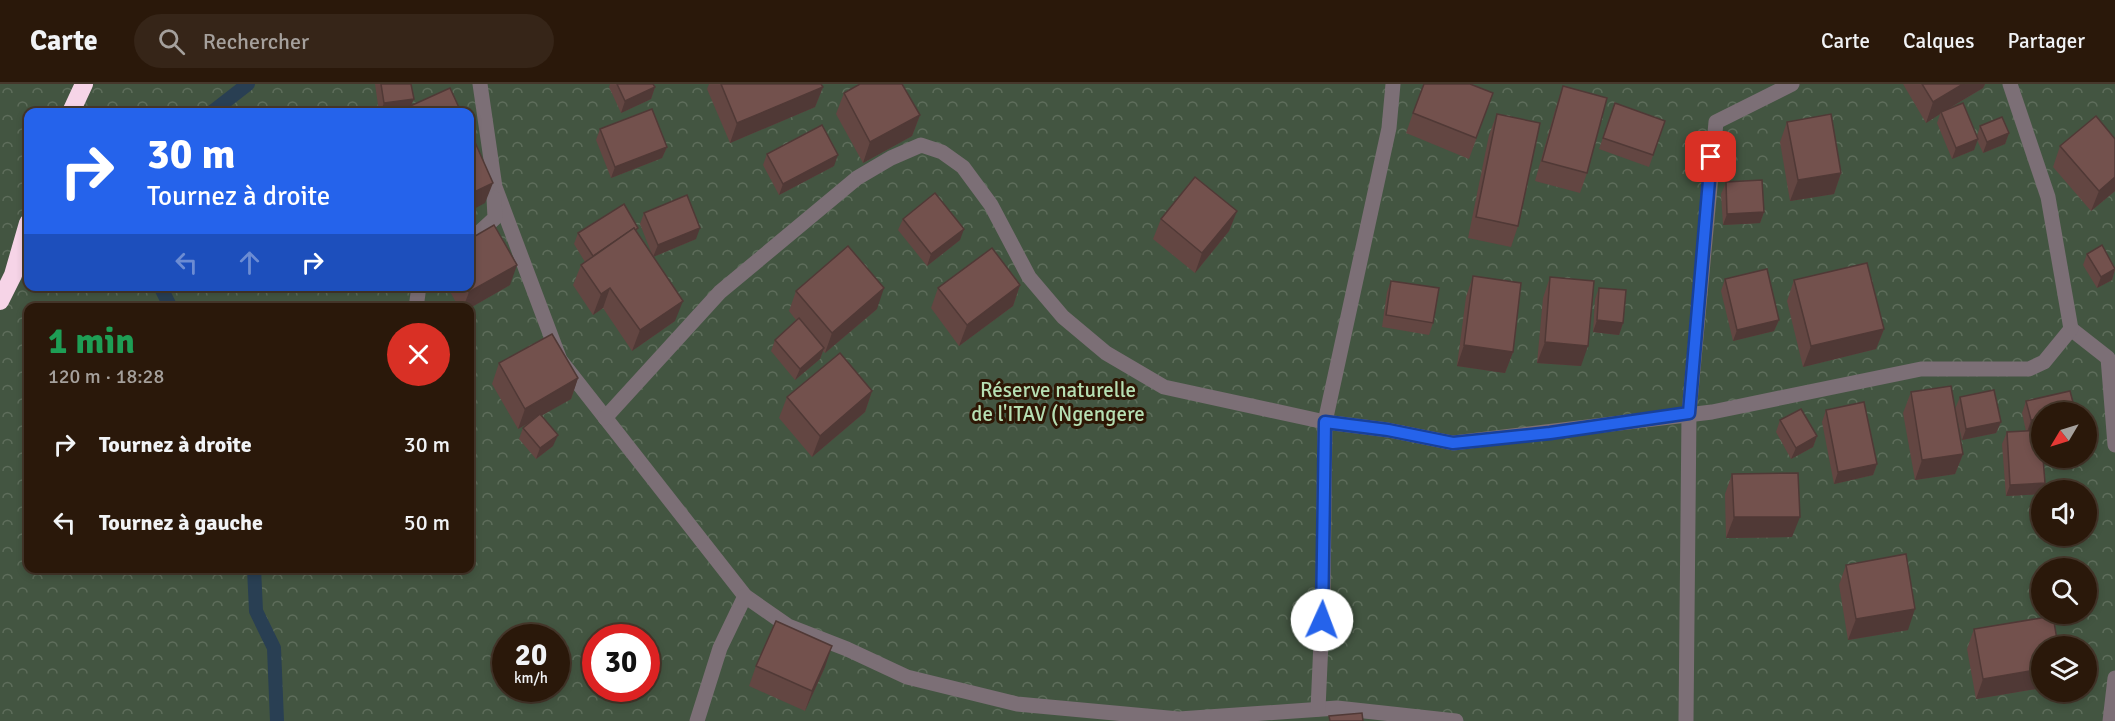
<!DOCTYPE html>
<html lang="fr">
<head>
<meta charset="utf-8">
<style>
  body { margin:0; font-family:Signika,sans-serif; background:#362518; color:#f1f3f6; height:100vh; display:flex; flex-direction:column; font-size:22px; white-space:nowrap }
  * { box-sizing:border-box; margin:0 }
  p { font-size:20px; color:#a5a09c }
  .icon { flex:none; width:33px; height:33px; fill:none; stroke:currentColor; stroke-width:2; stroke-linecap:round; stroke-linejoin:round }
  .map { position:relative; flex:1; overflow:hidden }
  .side { position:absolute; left:24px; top:219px; width:450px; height:270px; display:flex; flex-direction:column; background:#2a180a; border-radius:12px; box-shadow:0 3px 9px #0003,0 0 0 2px #46372b }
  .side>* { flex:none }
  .guide { position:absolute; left:24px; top:24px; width:450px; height:183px; border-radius:12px; box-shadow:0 3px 9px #0003,0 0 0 2px #46372b; background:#2563eb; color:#fff; overflow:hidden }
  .needle { width:39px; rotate:232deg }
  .buttons { position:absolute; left:2031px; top:318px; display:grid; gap:12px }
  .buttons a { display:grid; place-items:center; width:66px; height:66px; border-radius:50%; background:#2a180a; box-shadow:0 3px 9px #0003,0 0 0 2px #46372b; font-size:30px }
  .speed { position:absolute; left:492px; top:540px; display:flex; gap:12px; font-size:30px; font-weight:700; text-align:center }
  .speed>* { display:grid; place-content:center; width:78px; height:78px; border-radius:50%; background:#2a180a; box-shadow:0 3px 9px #0003,0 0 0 2px #46372b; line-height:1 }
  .speed small { font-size:15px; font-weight:400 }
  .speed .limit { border:9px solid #d22; background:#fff; color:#111 }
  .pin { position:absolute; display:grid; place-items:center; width:51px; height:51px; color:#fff; margin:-26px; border-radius:12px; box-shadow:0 3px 9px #0006 }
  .me { position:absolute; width:66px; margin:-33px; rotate:2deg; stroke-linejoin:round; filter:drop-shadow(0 0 4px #0008) }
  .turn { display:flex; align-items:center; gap:21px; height:126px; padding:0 24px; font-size:27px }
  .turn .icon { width:78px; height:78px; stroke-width:2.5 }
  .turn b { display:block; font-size:42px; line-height:51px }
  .lanes { display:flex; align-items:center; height:57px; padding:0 24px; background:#0003; justify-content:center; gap:30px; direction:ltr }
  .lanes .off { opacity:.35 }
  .round { display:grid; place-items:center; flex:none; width:63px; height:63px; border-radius:32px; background:#362518 }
  .head { display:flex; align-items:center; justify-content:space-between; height:102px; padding:0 24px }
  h1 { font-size:36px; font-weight:700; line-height:45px; color:#1e9e55 }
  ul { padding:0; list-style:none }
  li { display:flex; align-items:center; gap:18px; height:78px; padding:0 24px }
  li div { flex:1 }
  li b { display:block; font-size:22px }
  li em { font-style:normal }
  header { display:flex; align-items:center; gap:36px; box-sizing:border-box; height:84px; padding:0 30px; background:#2a180a; border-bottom:2px solid #46372b }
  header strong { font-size:28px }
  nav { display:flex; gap:33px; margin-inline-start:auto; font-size:21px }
  .search { width:420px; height:54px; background:#362518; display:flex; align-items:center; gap:15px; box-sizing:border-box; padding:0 21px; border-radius:33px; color:#a5a09c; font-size:22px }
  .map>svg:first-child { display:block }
</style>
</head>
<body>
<header>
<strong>Carte</strong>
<div class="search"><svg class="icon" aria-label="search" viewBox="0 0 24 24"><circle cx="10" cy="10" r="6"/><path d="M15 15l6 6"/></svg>Rechercher</div>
<nav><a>Carte</a><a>Calques</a><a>Partager</a></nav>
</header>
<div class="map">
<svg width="2115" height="637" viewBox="0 0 2115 637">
  <defs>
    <pattern id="park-crowns" width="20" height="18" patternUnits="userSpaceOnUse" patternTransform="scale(1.5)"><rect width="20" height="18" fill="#435541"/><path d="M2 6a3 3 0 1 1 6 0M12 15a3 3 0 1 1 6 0" fill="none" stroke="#5e6d5b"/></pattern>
  </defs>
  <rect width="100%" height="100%" fill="#38200e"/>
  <path fill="url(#park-crowns)" fill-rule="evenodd" d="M0,0H2115V637H0ZM28,28H470V202H28ZM28,224H470V484H28ZM2042,328H2086V374H2042ZM2042,406H2086V452H2042ZM2042,484H2086V530H2042ZM506,554H556V604H506ZM596,554H646V604H596ZM2042,562H2086V608H2042Z"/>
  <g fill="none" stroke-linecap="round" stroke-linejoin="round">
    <g stroke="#293f53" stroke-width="14">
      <path d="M212,28L248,0"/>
      <path d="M160,202L171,224"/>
      <path d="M254,484L256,527L274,564L277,637"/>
    </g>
    <g stroke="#7c6f76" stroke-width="15">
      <path d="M480,0L495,103L560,276L745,512L788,542L847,565L907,593L1017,620L1179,635L1337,624L1456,637"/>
      <path d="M470,157L495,134L494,114"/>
      <path d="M416,224L419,202"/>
      <path d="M2071,245L2108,274L2115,361"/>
      <path d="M605,334L720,208L857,94L891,74L921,61L942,68L963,83L991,121L1029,193L1063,233L1106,269L1164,303L1325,338L1388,346L1453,359L1712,328L1921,285H2029L2044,278L2071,245L2048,113L2010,0"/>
      <path d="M1318,625L1323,513L1325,338L1389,44L1393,0"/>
      <path d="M697,637L720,564L745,512"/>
      <path d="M1686,637L1689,329L1716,38L1792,0"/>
      <path d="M2110,637L2115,594"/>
    </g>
    <g stroke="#f6d4e7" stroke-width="18">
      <path d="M71,28L84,0"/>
      <path d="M0,217L13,191L28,139"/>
    </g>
  </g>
  <g fill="#634642">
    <path d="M375,0H411L398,28H379Z"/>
    <path d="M610,0H653L655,3L651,15L621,29L609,3Z"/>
    <path d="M709,0H821L823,3L815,23L730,59L707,5Z"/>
    <path d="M1903,0H1985L1983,4L1950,24L1977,52L1980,42L2009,49L2005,60L1983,69L1977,56L1974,66L1952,75L1937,39L1940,30L1926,39Z"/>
    <path d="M1563,2L1587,89L1580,109L1535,97L1556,23Z"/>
    <path d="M844,9L920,31L912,52L863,79L836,30Z"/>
    <path d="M1493,9L1469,75L1406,49L1413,29Z"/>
    <path d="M1615,19L1665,37L1649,83L1599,65Z"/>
    <path d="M1497,30L1518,142L1511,163L1468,154L1489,51Z"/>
    <path d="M1787,38L1841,89L1834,110L1790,117L1780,58Z"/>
    <path d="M600,45L667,63L662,74L611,94L596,56Z"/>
    <path d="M2060,62L2115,107L2091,127L2053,83Z"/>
    <path d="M767,70L834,82L779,111L763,81Z"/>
    <path d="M1726,98L1764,128L1760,139L1723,141L1721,110Z"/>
    <path d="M1237,127L1229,147L1195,189L1153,155L1161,135Z"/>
    <path d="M644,129L696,155L653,173L640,140Z"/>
    <path d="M903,135L960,156L927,182L898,146Z"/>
    <path d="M638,144L636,148L675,237L632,267L603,224L593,231L573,201L581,181L585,178L574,160L578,149Z"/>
    <path d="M2087,170L2115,183V186L2112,196L2097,204L2083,181Z"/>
    <path d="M1473,192L1513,268L1505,289L1457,282L1466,213Z"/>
    <path d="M1550,193L1581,282L1537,279L1543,214Z"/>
    <path d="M1725,195L1779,236L1774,247L1733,257L1721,207Z"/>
    <path d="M1794,196L1884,245L1876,265L1803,283L1787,217Z"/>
    <path d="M1391,197L1433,239L1429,251L1382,243L1387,208Z"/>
    <path d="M510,201L470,224H459L447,202Z"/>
    <path d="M1020,201L1013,222L959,262L931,224L938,204Z"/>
    <path d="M1599,204L1623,239L1619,251L1593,248L1595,215Z"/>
    <path d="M796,207L877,225L825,269L823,267L820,275L795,296L771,267L775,256L796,236L789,227Z"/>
    <path d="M499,279L578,294L571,315L542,331L553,362L536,375L519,355L523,344L529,339L518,345L492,300Z"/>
    <path d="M872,307L865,328L812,373L779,334L787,313Z"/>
    <path d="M1911,308L1963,370L1955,390L1915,396L1903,329Z"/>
    <path d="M1960,313L2001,338L1996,349L1962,356L1955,325Z"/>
    <path d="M2026,317L2042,328V344L2031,347L2045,399L2041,410L2006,412L2002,360L2007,348L2026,347L2022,329Z"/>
    <path d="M1826,326L1877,380L1873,391L1834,400L1822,338Z"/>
    <path d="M1780,336L1817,352L1813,363L1791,375L1776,348Z"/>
    <path d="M1732,390L1792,453L1726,454L1725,410Z"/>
    <path d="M1846,481L1908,546L1848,556L1839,501Z"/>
    <path d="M1974,545L2042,562V604L1976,615L1967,565Z"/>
    <path d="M756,582L825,583L805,627L749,602Z"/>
  </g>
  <g fill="#503936">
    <path d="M1963,0H1985L1983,4L1941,29V28L1940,30L1926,39L1933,18Z"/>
    <path d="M655,3L651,15L621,29L625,17Z"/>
    <path d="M823,3L815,23L730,59L737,39Z"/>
    <path d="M414,15L409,26L394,28H380L384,19Z"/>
    <path d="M920,31L912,52L863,79L870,58Z"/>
    <path d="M2009,49L2005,60L1983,69L1987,58Z"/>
    <path d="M1978,55L1974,66L1952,75L1956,64Z"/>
    <path d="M667,63L662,74L611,94L615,83Z"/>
    <path d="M838,71L834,82L779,111L783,100Z"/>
    <path d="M1841,89L1834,110L1790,117L1798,96Z"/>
    <path d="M2115,93V107L2091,127L2099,107Z"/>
    <path d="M493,99L485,119L470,127V110Z"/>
    <path d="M1237,127L1229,147L1195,189L1202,169Z"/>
    <path d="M1764,128L1760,139L1723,141L1727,130Z"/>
    <path d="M700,144L696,155L653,173L658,161Z"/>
    <path d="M964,145L960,156L927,182L931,170Z"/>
    <path d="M517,181L510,201L470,224H463L469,208Z"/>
    <path d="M2115,185L2112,196L2097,204L2101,193Z"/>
    <path d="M1020,201L1013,222L959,262L967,241Z"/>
    <path d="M610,204L603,224L593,231L601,210Z"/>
    <path d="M884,204L877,225L825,269L832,249Z"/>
    <path d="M683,217L675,237L632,267L640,246Z"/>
    <path d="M1597,236L1623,239L1619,251L1593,248Z"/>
    <path d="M1779,236L1774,247L1733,257L1737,246Z"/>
    <path d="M1884,245L1876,265L1803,283L1811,262Z"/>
    <path d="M1545,258L1588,262L1581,282L1537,279Z"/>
    <path d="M1464,261L1513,268L1505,289L1457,282Z"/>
    <path d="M824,264L820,275L795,296L800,285Z"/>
    <path d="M578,294L571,315L518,345L525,325Z"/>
    <path d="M872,307L865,328L812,373L820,352Z"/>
    <path d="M2042,334V344L2027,348L2031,336Z"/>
    <path d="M2001,338L1996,349L1962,356L1966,345Z"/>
    <path d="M558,351L553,362L536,375L540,364Z"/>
    <path d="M1817,352L1813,363L1791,375L1796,364Z"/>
    <path d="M1963,370L1955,390L1915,396L1922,376Z"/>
    <path d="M1877,380L1873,391L1834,400L1838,388Z"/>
    <path d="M2045,399L2041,410L2006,412L2010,401Z"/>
    <path d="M1734,433H1800L1792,453L1726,454Z"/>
    <path d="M1915,525L1908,546L1848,556L1856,535Z"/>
    <path d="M832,562L825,583L805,627L812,607Z"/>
    <path d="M2042,585V604L1976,615L1983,595Z"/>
  </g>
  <g fill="#73514d" stroke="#503936" stroke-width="1.5">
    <path d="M381,0H411L414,15L384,19Z"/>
    <path d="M617,0H653L655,3L625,17Z"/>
    <path d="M721,0H821L823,3L737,39Z"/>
    <path d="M860,0H902L920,31L870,58L844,9Z"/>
    <path d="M1424,0H1470L1493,9L1476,54L1413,29Z"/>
    <path d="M1922,0H1963L1933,18Z"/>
    <path d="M1563,2L1607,14L1587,89L1542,77Z"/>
    <path d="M450,4L461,28H397Z"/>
    <path d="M1615,19L1665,37L1653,71L1603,54Z"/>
    <path d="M1963,19L1978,55L1956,64L1941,28Z"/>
    <path d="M652,25L667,63L615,83L600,45Z"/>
    <path d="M1497,30L1540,39L1518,142L1476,133Z"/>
    <path d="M1831,30L1841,89L1798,96L1787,38Z"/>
    <path d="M2096,32L2115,55V93L2099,107L2060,62Z"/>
    <path d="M2002,33L2009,49L1987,58L1980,42Z"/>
    <path d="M822,41L838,71L783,100L767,70Z"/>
    <path d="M470,47L493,99L470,110Z"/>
    <path d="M1195,93L1237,127L1202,169L1161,135Z"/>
    <path d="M1762,96L1764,128L1727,130L1726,98Z"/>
    <path d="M935,109L964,145L931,170L903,135Z"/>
    <path d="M687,111L700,144L658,161L644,129Z"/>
    <path d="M624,120L638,144L635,146L634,144L593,172L578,149Z"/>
    <path d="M494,141L517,181L469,208L466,202H470V155Z"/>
    <path d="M634,144L683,217L640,246L610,204L601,210L581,181Z"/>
    <path d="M2102,161L2115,185L2101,193L2087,170Z"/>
    <path d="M848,162L884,204L832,249L796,207Z"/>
    <path d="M992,164L1020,201L967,241L938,204Z"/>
    <path d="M1867,179L1884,245L1811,262L1794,196Z"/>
    <path d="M1767,185L1779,236L1737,246L1725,195Z"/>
    <path d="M1473,192L1521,199L1513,268L1464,261Z"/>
    <path d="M1550,193L1594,197L1588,262L1545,258Z"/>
    <path d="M1391,197L1439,204L1433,239L1386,231Z"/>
    <path d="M1599,204L1626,206L1623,239L1597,236Z"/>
    <path d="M799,234L824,264L800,285L775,256Z"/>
    <path d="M552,250L578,294L525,325L499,279Z"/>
    <path d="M840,269L872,307L820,352L787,313Z"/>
    <path d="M1951,302L1963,370L1922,376L1911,308Z"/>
    <path d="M1994,306L2001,338L1966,345L1960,313Z"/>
    <path d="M2070,307L2075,326L2063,328H2042V334L2031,336L2026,317Z"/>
    <path d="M1864,318L1877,380L1838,388L1826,326Z"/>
    <path d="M1801,325L1817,352L1796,364L1780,336Z"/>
    <path d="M540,330L558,351L540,364L523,344Z"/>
    <path d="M2041,346L2042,374H2043L2045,399L2010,401L2007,348Z"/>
    <path d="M1798,389L1800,433H1734L1732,390Z"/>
    <path d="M1906,470L1915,525L1856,535L1846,481Z"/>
    <path d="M2053,532L2058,562H2042V585L1983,595L1974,545Z"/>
    <path d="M776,537L832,562L812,607L756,582Z"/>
    <path d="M1362,629L1363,637H1330L1329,632Z"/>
  </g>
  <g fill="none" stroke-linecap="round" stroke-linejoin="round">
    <defs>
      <path id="route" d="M1322,536L1325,338L1388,346L1453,359L1550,349L1689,329L1711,73"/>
    </defs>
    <use href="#route" stroke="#184099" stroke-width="15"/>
    <use href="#route" stroke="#2563eb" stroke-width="10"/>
  </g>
  <g text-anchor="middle" stroke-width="6" stroke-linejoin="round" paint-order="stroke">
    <g font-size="21" fill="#b6dfb3" stroke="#2e1705">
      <text x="1058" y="313">Réserve naturelle<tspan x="1058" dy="24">de l'ITAV (Ngengere</tspan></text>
    </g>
  </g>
</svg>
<div class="buttons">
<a><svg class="needle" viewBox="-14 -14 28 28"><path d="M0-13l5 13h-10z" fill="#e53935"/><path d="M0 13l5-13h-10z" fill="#a5a09c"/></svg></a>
<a><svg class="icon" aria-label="sound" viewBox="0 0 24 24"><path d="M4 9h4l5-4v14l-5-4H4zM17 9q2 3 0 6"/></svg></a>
<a><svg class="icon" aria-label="search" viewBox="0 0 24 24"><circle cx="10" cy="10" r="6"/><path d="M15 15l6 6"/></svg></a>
<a><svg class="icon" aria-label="layers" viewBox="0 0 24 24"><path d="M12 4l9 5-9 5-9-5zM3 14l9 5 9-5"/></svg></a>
</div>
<div class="speed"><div>20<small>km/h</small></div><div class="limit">30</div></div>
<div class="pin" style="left:1711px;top:73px;background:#d93025"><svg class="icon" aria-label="arrive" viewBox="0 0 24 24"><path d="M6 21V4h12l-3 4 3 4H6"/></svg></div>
<svg class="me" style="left:1322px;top:536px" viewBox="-20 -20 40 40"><circle r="19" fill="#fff"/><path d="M0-13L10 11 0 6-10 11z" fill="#2563eb"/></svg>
<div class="guide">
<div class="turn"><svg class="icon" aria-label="right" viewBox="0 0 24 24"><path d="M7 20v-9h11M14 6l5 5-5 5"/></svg><div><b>30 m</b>Tournez à droite</div></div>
<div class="lanes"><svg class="icon off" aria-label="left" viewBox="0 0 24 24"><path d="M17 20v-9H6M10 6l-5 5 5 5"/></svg><svg class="icon off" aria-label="ahead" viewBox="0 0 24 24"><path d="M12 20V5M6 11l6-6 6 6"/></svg><svg class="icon" aria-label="right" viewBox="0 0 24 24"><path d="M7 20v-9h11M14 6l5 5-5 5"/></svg></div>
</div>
<section class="side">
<div class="head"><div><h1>1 min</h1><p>120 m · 18:28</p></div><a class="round" style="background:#d93025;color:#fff"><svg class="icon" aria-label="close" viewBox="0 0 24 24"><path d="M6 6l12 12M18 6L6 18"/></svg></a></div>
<ul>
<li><svg class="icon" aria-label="right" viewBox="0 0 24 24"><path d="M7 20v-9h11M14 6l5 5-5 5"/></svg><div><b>Tournez à droite</b></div><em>30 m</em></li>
<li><svg class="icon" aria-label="left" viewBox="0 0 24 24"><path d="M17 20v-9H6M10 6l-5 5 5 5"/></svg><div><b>Tournez à gauche</b></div><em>50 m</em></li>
</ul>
</section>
</div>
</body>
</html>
